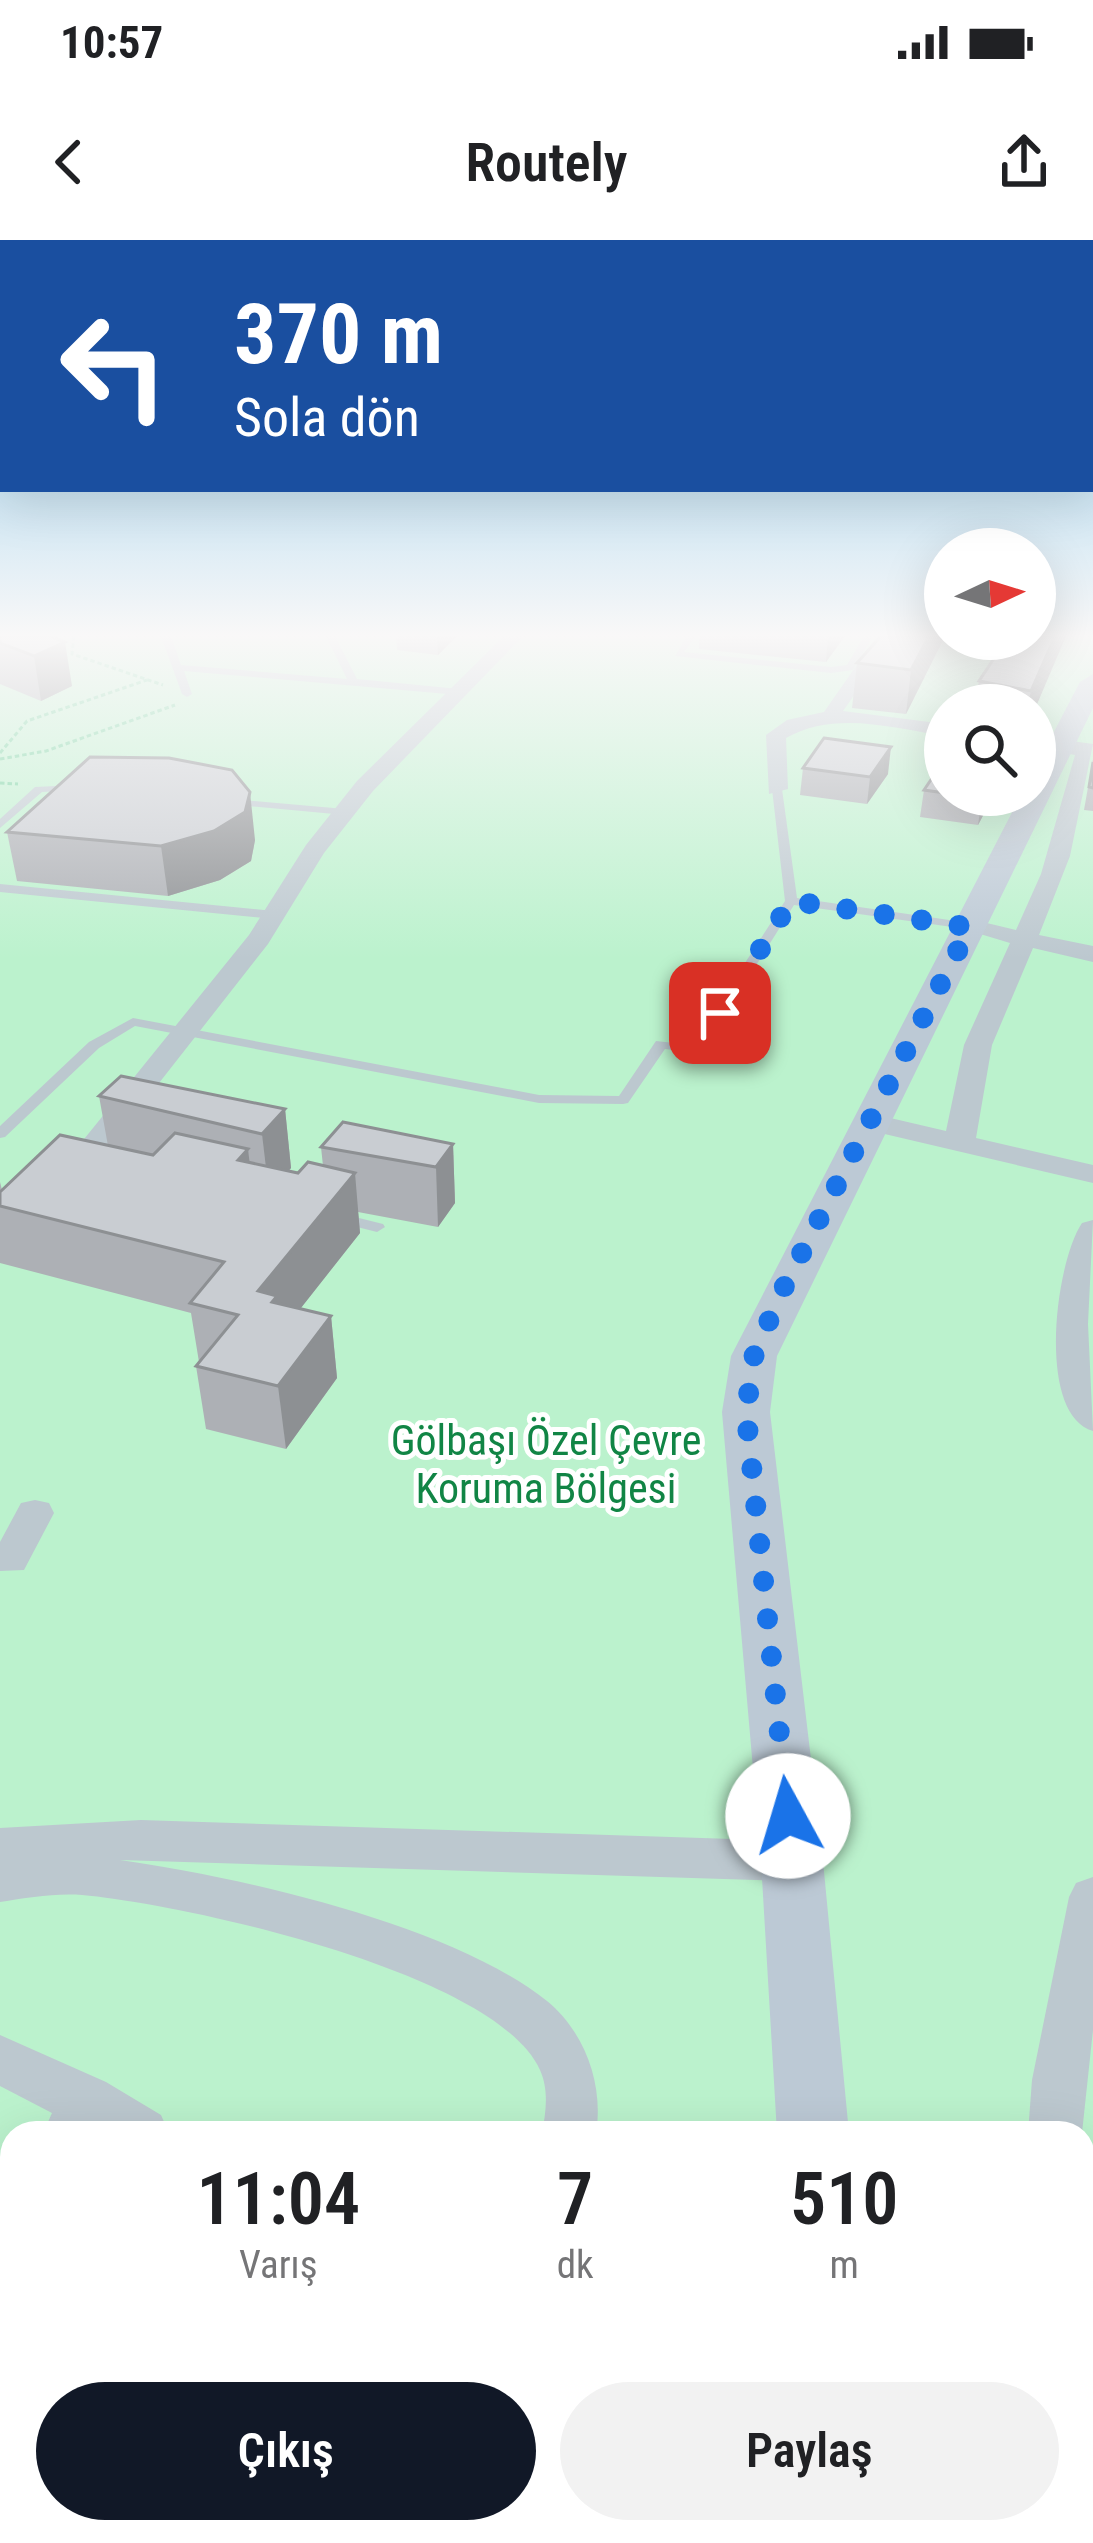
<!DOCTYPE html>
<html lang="tr">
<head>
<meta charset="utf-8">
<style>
  body { margin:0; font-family:"Roboto Condensed",sans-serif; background:#f2f2f2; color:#202124; height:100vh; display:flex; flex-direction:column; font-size:45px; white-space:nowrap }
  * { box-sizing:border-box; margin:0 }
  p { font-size:39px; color:#757577 }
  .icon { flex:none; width:66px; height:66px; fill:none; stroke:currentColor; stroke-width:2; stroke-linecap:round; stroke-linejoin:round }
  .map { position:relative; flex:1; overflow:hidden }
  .details { position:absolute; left:0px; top:1881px; width:1095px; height:423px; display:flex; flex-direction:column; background:#fff; border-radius:36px 36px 0 0; box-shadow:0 12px 48px #0002 }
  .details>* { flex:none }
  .top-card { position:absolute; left:0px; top:0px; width:1095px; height:252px; box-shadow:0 12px 48px #0002; background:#1a4fa0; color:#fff; overflow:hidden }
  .needle { width:78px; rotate:86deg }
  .controls { position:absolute; left:924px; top:288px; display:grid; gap:24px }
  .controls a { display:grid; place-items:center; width:132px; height:132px; border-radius:50%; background:#fff; box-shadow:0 12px 48px #0002; font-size:60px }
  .pin { position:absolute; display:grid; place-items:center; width:102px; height:102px; color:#fff; margin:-51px; border-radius:24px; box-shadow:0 6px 18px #0006 }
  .me { position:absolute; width:132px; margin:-66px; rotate:354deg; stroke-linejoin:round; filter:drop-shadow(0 0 9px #0008) }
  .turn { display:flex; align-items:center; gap:42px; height:252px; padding:0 36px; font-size:54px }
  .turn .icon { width:156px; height:156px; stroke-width:2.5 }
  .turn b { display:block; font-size:84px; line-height:102px }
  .eta { display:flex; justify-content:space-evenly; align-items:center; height:204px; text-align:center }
  .eta b { font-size:72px; font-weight:600; line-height:84px }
  .action { display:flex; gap:24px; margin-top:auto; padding:24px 36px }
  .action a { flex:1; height:138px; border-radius:72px; background:#111827; color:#fff; font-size:48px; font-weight:600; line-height:138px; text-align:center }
  .action a+a { background:#f2f2f2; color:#202124 }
  .status { display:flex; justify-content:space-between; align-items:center; height:84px; padding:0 60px; background:#fff; direction:ltr }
  .status svg { height:33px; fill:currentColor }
  header { display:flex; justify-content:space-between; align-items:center; height:156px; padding:0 36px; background:#fff; font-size:54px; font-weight:600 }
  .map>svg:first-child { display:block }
</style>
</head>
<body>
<div class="status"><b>10:57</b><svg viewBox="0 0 49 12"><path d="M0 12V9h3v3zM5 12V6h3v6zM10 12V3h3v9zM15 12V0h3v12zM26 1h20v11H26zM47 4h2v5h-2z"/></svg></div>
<header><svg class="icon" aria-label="back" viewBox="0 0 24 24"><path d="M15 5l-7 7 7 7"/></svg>Routely<svg class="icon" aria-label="share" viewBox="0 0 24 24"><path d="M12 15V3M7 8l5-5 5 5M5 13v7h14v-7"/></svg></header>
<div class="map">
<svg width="1093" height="2303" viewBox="0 0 1093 2303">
  <rect width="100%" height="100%" fill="#f2efef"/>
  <path fill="#bbf2cd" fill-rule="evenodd" d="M0,396H1093V2303H0ZM945,465H1035V555H945ZM12,1893H1083V2292H12Z"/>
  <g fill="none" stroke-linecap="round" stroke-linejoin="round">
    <g stroke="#71d39d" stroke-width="3" stroke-dasharray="4.5 3" stroke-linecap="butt">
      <path d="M74,396L72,414L163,445"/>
      <path d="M0,513L27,481L147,440"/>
      <path d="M0,519L46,511L175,465"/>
      <path d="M0,543L18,544"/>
    </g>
    <g fill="#bcc8cf" fill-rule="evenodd">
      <path d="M161,396H171L181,425L347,439L326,396H335L357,439L459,449L464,452L459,455L184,431L192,454L187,457L182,454Z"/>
      <path d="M687,396H696L684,412L831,427L847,425L864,396H873L853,430L831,433L675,416Z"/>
      <path d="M77,545L81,546V550L42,552L0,588V579L35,547Z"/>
      <path d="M777,546L782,549L797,658L970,683L974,684V690L794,665L701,813L665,809L628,863L623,864L539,863L135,786L99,808L5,897L0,898V886L89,802L133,778L539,855L619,856L656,801L692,805L785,661L772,549Z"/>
      <path d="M230,559L345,569L351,572L345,575L226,564L224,562Z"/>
      <path d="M0,644L274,671L280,675L274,679L0,652Z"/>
      <path d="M339,973L383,984L385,987L377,992L333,981L331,978Z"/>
    </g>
    <g fill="#bcc8cf" fill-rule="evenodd">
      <path d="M504,396H523L373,551L324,613L268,704L94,926L11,1009L0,1012V984L72,914L249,695L306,605L357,541Z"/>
      <path d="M877,396H896L843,471L945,484V496C893,488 835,470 786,498L788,549L769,554L766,495L787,480L824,472Z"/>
      <path d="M1035,496L1093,504L1070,616L1039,695L1093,706V722L1033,708L992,805L976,898L1093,925V943L859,888L854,882L869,873L946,891L964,805L1010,703L957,687L970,679L1016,690L1041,634L1075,515L1035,508Z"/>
      <path d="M1093,980L1088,1084L1093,1191C1036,1175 1055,1023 1082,983Z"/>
      <path d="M35,1260L49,1263L54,1273L24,1330L0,1331V1302L21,1263Z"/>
      <path d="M141,1580L792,1601L809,1607L816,1621L809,1635L792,1641L120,1620C241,1637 452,1685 547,1761C585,1792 604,1845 596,1893H542C546,1872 549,1850 540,1830C496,1732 183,1664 82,1655C54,1653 27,1658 0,1662V1588Z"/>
      <path d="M1093,1637V1790L1082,1893H1028L1032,1840L1069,1657L1076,1643Z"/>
      <path d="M0,1795L106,1842L161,1875L169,1893H43L52,1873L0,1846Z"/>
      <path d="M12,1978V2052L0,2057V1983Z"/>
      <path d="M239,2292H301L299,2303H235Z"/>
      <path d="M774,2292H836V2303H772Z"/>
    </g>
    <g fill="#bcc9d5" fill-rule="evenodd">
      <path d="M1093,434V468L777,1116L770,1172L823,1621L849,1893H777L761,1621L722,1172L731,1116L1021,555H1035V528L1080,442Z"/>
      <path d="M893,2292H995L999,2303H898Z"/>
    </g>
  </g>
  <g fill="#adb0b5">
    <path d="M0,396H50L72,446L41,461L0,444Z"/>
    <path d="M396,396H457L438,415L397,410Z"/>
    <path d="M699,396H845L826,422L699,409Z"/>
    <path d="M881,396H945V399H954L952,402L943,400L906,474L852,468L857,423Z"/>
    <path d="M1035,396H1066L1035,465H975L979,441Z"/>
    <path d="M945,519V555H994L978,585L920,577L924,550Z"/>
    <path d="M1093,519V571L1084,570Z"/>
    <path d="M803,528L888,534L867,564L800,555Z"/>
    <path d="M7,592L255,600L251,621L220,640L168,656L17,641Z"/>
    <path d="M99,856L285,869L291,928L288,931L298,933L323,926L321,907L453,904L455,963L438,987L358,972L360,993L300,1069L331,1076L337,1138L286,1209L206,1189L196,1126L199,1122L191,1073L0,1023V942L2,950L108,906Z"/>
  </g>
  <g fill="#8d9093">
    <path d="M437,396H457L438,415Z"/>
    <path d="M828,396H845L826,422Z"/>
    <path d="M929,396H944L943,400L906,474L911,430Z"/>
    <path d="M1055,396H1066L1035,469V465H1028L1031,451Z"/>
    <path d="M65,402L72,446L41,461L34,416Z"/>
    <path d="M891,507L888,534L867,564L870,537Z"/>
    <path d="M250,552L255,600L251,621L220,640L168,656L161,606Z"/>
    <path d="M984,555H994L978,585L982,558Z"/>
    <path d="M285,869L291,928L269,953L262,894Z"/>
    <path d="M453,904L455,963L438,987L436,927Z"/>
    <path d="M248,909L255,968L238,920Z"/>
    <path d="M355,933L360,993L282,1092L258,1051Z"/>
    <path d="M331,1076L337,1138L286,1209L278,1146Z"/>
  </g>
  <g fill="#c9cdd2" stroke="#8d9093" stroke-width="3">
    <path d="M0,396H50L65,402L34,416L0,403Z"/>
    <path d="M881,396H929L911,430L857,423Z"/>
    <path d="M1035,396H1055L1031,451L979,441L1007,399H1035Z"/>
    <path d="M824,498L891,507L870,537L803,528Z"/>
    <path d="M90,517L169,518L232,530L250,552L245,572L214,591L161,606L7,592Z"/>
    <path d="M945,519V553L924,550Z"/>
    <path d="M1093,522V548L1089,547Z"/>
    <path d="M121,836L285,869L262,894L99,856Z"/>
    <path d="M343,882L453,904L436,927L321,907Z"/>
    <path d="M175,893L248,909L238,920L298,933L308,922L355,933L258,1051L277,1056L272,1062L331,1076L278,1146L196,1126L238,1075L190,1063L224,1022L0,966V952L60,895L153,915Z"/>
  </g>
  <linearGradient id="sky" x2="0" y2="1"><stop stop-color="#81c6ec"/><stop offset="0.55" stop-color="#f9f8f8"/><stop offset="1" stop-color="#f9f8f8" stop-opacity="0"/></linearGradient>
  <rect width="1093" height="719" fill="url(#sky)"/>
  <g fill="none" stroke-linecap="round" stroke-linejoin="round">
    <path stroke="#1a73e8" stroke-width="21" stroke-dasharray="0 37.8" d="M720,773L791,661L970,687L780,1055L754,1116L746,1172L788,1576"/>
  </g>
  <g text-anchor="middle" stroke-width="10" stroke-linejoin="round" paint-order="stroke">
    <g font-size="42" fill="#118545" stroke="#fff">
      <text x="546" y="1215">Gölbaşı Özel Çevre<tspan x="546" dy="48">Koruma Bölgesi</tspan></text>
    </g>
  </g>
</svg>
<div class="controls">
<a><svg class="needle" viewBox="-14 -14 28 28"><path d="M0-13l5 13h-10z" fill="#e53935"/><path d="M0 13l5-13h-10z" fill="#757577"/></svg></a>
<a><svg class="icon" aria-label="search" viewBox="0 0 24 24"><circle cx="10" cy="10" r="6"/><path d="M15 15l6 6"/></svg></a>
</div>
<div class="pin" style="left:720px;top:773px;background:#d93025"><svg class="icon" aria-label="arrive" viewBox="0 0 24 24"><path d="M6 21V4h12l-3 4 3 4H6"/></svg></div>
<svg class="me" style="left:788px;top:1576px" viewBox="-20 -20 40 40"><circle r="19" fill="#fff"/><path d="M0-13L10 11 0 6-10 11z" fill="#1a73e8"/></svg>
<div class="top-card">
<div class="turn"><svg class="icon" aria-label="left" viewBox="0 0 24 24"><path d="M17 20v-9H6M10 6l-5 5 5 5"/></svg><div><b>370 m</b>Sola dön</div></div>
</div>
<section class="details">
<div class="eta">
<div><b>11:04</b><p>Varış</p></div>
<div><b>7</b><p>dk</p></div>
<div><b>510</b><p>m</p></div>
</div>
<div class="action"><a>Çıkış</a><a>Paylaş</a></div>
</section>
</div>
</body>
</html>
